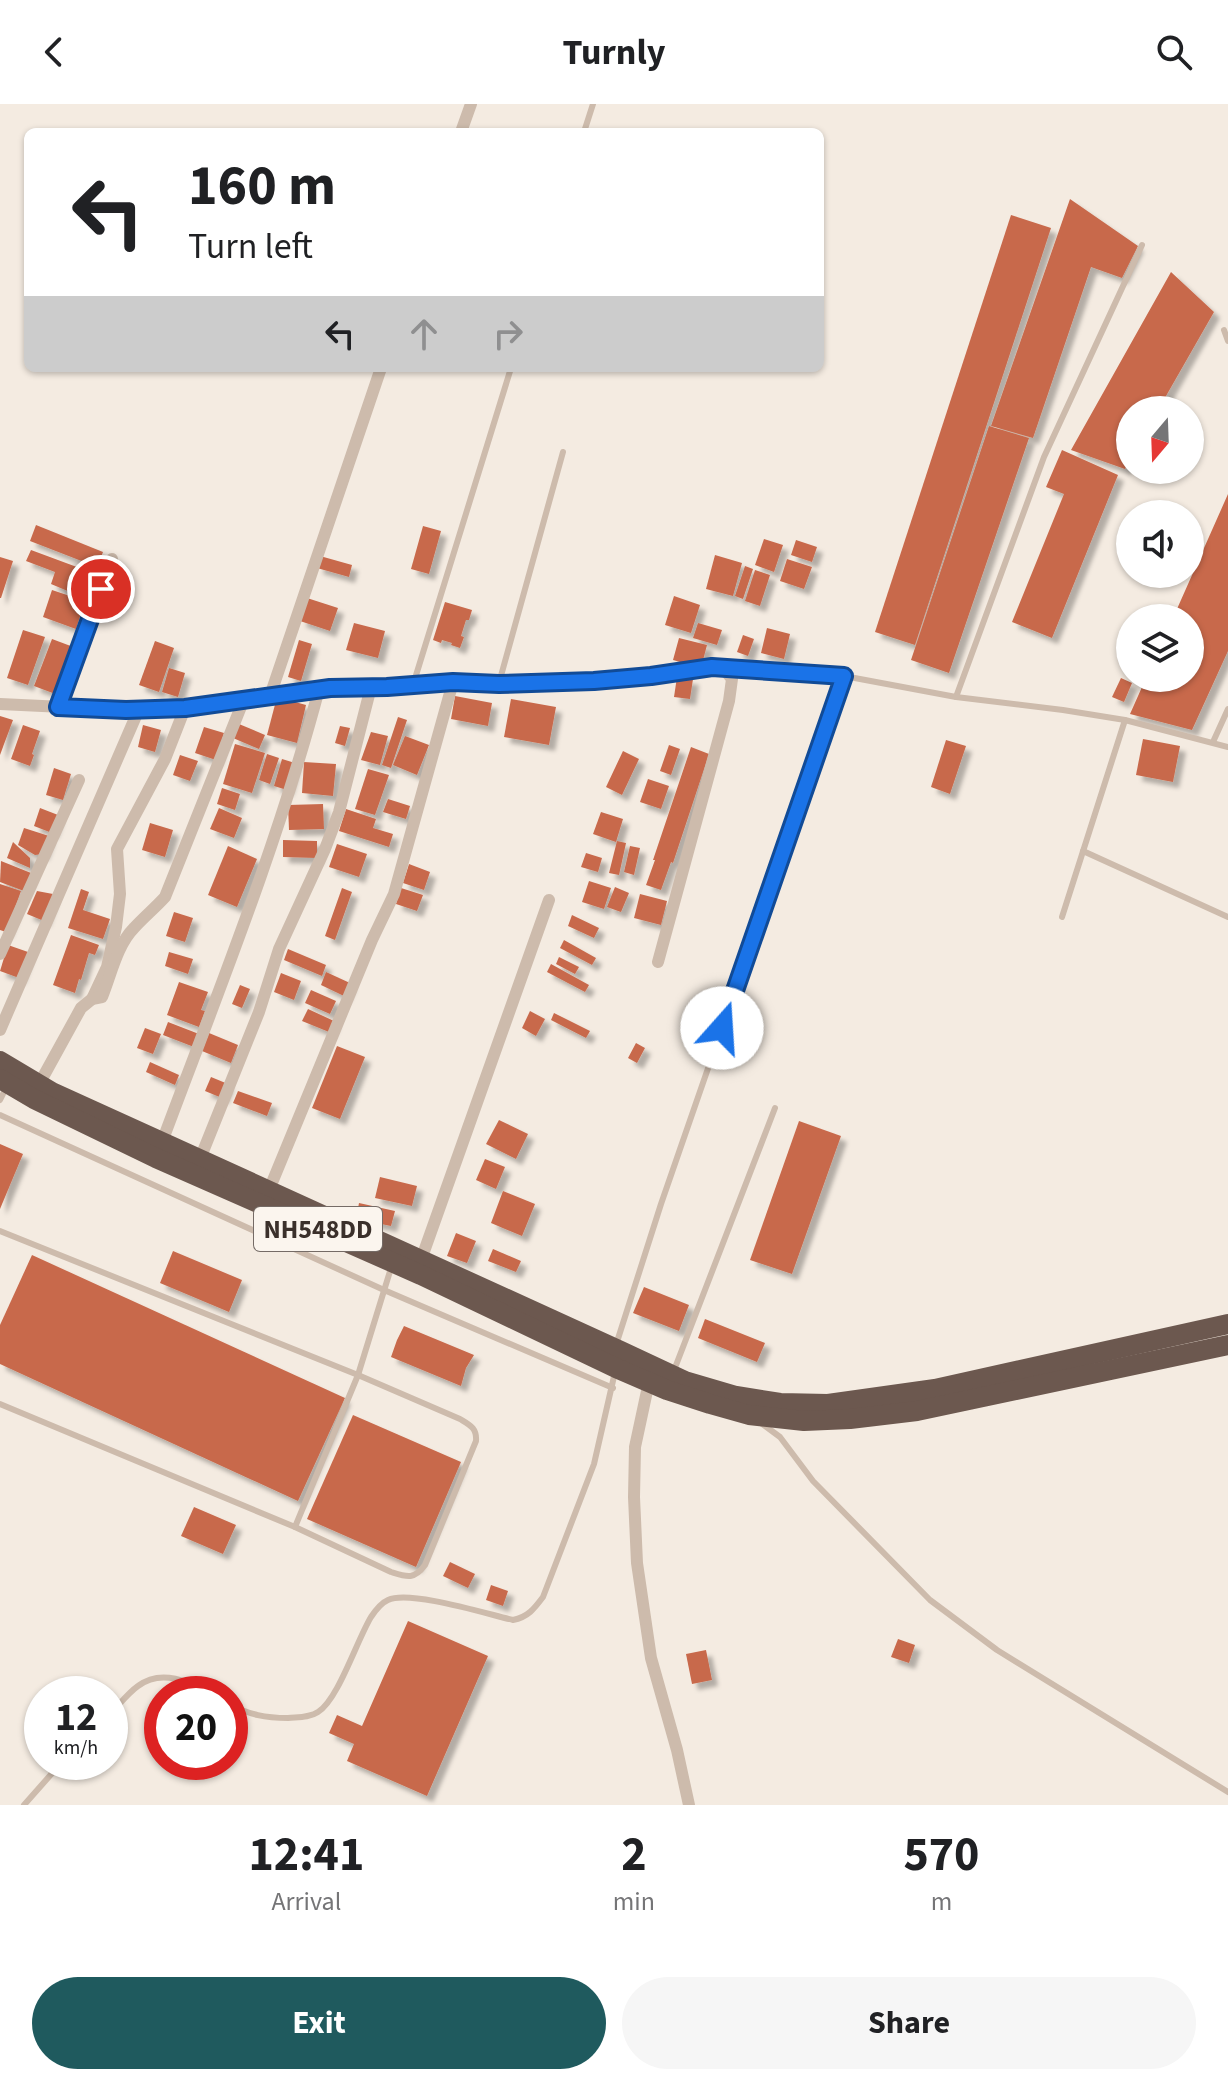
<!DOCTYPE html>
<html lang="en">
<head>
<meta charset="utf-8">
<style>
  body { margin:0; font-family:"Source Sans 3",sans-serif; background:#f6f6f6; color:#202124; height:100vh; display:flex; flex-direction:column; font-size:30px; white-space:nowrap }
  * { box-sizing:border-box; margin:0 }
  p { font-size:26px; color:#757577 }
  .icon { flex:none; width:44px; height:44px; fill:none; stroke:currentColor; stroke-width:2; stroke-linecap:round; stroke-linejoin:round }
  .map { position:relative; height:1701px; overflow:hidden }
  .drawer { display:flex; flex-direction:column; background:#fff; flex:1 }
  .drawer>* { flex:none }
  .hud { position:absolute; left:24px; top:24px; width:800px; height:244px; border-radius:12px; box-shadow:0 2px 6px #0004; background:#fff; color:#202124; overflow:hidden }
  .needle { width:52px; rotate:199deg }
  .tools { position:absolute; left:1116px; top:292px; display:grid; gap:16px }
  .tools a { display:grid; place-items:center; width:88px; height:88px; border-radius:50%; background:#fff; box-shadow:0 2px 6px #0004; font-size:40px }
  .speed { position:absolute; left:24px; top:1572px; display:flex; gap:16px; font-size:40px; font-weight:700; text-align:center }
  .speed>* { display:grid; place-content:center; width:104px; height:104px; border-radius:50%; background:#fff; box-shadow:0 2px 6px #0004; line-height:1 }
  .speed small { font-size:20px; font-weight:400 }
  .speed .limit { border:12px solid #d22; background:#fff; color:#111 }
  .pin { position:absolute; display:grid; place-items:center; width:68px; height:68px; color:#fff; margin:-34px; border:4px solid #fff; border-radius:50%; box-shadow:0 2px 8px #0007 }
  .me { position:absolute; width:88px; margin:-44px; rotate:19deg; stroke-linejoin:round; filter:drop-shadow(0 0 6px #0008) }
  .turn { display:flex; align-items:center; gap:28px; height:168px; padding:0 32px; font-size:36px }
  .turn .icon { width:104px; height:104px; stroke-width:2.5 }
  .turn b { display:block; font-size:56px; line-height:68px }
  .lanes { display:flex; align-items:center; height:76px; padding:0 32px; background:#0003; justify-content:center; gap:40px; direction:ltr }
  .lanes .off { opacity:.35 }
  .eta { display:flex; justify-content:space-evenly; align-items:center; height:136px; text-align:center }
  .eta b { font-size:48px; font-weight:700; line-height:56px }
  .action { display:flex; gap:16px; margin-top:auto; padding:16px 32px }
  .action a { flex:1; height:92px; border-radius:48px; background:#1f5a5e; color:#fff; font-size:32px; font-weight:700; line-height:92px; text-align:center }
  .action a+a { background:#f6f6f6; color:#202124 }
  header { display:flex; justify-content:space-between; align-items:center; height:104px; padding:0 32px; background:#fff; font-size:36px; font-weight:700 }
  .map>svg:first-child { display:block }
</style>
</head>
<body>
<header><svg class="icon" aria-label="back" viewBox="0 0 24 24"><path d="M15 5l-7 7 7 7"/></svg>Turnly<svg class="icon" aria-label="search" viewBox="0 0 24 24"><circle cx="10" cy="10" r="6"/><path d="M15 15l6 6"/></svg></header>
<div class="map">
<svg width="1228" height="1701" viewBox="0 0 1228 1701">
  <defs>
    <filter id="shadow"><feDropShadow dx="6" dy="6" stdDeviation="2" flood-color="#0004"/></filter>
  </defs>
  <rect width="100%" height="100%" fill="#f4ebe1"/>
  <g fill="#c8694b" filter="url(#shadow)">
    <path d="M1070,95L1138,142L1122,174L1091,163L1033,334L991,322Z"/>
    <path d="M1011,111L1051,124L915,541L875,528Z"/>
    <path d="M1171,168L1214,208L1158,306H1130V355L1125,365L1071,346Z"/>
    <path d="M989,322L1029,334L949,569L911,556Z"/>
    <path d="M1062,346L1118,371L1052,534L1012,518L1064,390L1046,383Z"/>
    <path d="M1228,390V547L1192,626L1130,610L1146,574H1190V514H1173Z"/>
    <path d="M36,421L103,448L97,463L30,437Z"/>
    <path d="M423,422L441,427L429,470L411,465Z"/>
    <path d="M764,435L783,441L774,468L755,461Z"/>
    <path d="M796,436L817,443L812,458L791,451Z"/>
    <path d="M31,446L93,469L89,481L67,473L87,482L82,493L51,480L55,468L26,457Z"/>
    <path d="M715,451L742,459L733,492L706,485Z"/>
    <path d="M320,452L352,461L349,473L317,464Z"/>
    <path d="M0,453L13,457L1,494H0Z"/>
    <path d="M787,455L812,463L804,485L780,477Z"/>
    <path d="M745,462L753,465L743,495L735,492Z"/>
    <path d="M755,466L770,471L760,502L745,497Z"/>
    <path d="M52,486L85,497L76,525L43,513Z"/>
    <path d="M674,492L700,501L691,529L665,521Z"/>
    <path d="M307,494L338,504L330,527L300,517Z"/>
    <path d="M445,498L472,506L469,516H466L461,532L464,533L460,544L451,541L452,539L442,536L441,539L433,536Z"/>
    <path d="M354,519L385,527L378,554L346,546Z"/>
    <path d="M698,519L722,526L717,541L693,534Z"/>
    <path d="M767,524L790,530L784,555L761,549Z"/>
    <path d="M23,526L45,533L28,581L7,574Z"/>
    <path d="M743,531L754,535L748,552L737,548Z"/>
    <path d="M679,534L707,541L701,564L673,556Z"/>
    <path d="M52,535L76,544L58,591L34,582Z"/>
    <path d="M299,536L312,540L301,577L288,573Z"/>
    <path d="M155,537L174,544L159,588L139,581Z"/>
    <path d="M169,564L185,569L178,593L162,588Z"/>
    <path d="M677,573L693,575L690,595L674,593Z"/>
    <path d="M1121,574L1132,579L1124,598L1112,593Z"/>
    <path d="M455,592L492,599L488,622L451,615Z"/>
    <path d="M277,593L306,601L297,639L267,631Z"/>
    <path d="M511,595L556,603L549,641L504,633Z"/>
    <path d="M0,612L13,616L0,651Z"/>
    <path d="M398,613L407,616L391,664L382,661Z"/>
    <path d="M239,620L265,631L259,645L233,634Z"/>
    <path d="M23,621L40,627L32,650L34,651L30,662L11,655Z"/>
    <path d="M143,621L161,626L155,648L138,643Z"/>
    <path d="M340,622L350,624L345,642L335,639Z"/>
    <path d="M204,623L224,629L216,656L195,649Z"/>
    <path d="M371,628L388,632L380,661L361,656Z"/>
    <path d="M405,632L429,641L417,671L393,661Z"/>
    <path d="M1143,635L1180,642L1173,678L1136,671Z"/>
    <path d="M946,636L966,642L950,690L931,683Z"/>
    <path d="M235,640L265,649L252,689L223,680Z"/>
    <path d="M669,641L680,645L671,671L660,667Z"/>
    <path d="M691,643L709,650L673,759L671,758L661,786L646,781L655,756H653Z"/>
    <path d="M623,647L639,655L622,691L606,683Z"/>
    <path d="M267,650L279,654L270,680L259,676Z"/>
    <path d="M180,651L198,657L190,677L173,671Z"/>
    <path d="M282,655L295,659L287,686L274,682Z"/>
    <path d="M304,658L336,660L333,692L302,689Z"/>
    <path d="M54,664L71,670L63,696L46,691Z"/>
    <path d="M368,665L389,671L375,711L355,705Z"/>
    <path d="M648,675L669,682L661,705L640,698Z"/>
    <path d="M222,684L240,690L235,706L217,700Z"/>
    <path d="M388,695L410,702L406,715L383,708Z"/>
    <path d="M323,700L324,725L289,726L288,701Z"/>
    <path d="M40,704L58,711L52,729L34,722Z"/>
    <path d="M219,704L242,714L234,734L210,725Z"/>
    <path d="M346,705L376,715L373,724L393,730L389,743L339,727Z"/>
    <path d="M601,708L623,715L616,738L593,730Z"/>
    <path d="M150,719L173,726L165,753L142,746Z"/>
    <path d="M24,724L49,732L43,750L35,751L18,741Z"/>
    <path d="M283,736L317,737V754L283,753Z"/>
    <path d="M617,737L626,739L619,771L609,769Z"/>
    <path d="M13,738L30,754V764L7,754Z"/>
    <path d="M337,740L367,750L359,773L329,763Z"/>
    <path d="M228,742L257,755L237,803L208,791Z"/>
    <path d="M630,742L640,744L634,771L624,768Z"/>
    <path d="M586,749L602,754L598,768L581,763Z"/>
    <path d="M1,757L31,769L24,787L0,778Z"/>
    <path d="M409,760L430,768L424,786L403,779Z"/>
    <path d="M589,777L611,784L604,805L582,798Z"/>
    <path d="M0,780L21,787L6,828L0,826Z"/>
    <path d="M615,783L629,789L621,808L607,803Z"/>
    <path d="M342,784L352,788L335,836L325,832Z"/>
    <path d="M401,784L423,791L417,807L396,800Z"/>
    <path d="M81,785L89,788L83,806L110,815L103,835L68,824Z"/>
    <path d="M37,787L53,790L44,817L27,810Z"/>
    <path d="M640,790L667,797L661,821L634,814Z"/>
    <path d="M174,808L193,814L185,838L166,832Z"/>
    <path d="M572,811L599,824L594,834L568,822Z"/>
    <path d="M71,831L99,841L95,851L89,849L81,876L79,875L75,889L53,881Z"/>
    <path d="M564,836L596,854L592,861L560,844Z"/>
    <path d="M8,841L28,848L19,874L0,867Z"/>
    <path d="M288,845L326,861L322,872L284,856Z"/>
    <path d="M169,848L193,855L188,870L165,862Z"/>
    <path d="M559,853L579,863L575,870L556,860Z"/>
    <path d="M551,860L589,881L585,888L547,868Z"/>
    <path d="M326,868L350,879L344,892L321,881Z"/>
    <path d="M281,869L301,877L294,896L274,888Z"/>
    <path d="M179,878L208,888L201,906L205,907L199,923L167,911Z"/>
    <path d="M240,881L250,885L242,904L232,900Z"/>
    <path d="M311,886L336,897L330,910L305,899Z"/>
    <path d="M308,905L334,917L329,928L302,917Z"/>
    <path d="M530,907L545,915L536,932L522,924Z"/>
    <path d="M554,909L590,927L586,934L551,916Z"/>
    <path d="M168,918L199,930L194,943L163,931Z"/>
    <path d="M145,924L161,930L153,950L137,944Z"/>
    <path d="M209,929L238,941L231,959L202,947Z"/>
    <path d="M636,939L645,944L637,959L628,954Z"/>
    <path d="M337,942L365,953L340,1015L312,1004Z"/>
    <path d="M150,958L179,971L175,981L146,968Z"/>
    <path d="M211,973L228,980L222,994L205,987Z"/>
    <path d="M238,987L272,999L267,1012L233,999Z"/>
    <path d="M499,1016L528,1030L516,1055L486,1040Z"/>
    <path d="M799,1017L841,1032L792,1170L750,1156Z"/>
    <path d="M0,1040L23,1050L0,1105Z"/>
    <path d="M485,1055L505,1063L496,1085L476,1076Z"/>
    <path d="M380,1073L417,1082L412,1102L375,1094Z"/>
    <path d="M503,1087L535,1100L522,1132L491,1119Z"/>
    <path d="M359,1099L395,1107L391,1122L356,1115Z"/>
    <path d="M456,1129L476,1137L467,1159L447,1152Z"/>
    <path d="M493,1145L521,1157L516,1168L488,1157Z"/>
    <path d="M173,1147L242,1176L229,1208L160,1179Z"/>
    <path d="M32,1151L345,1294L298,1397L0,1260V1221Z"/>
    <path d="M644,1183L689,1201L679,1227L633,1209Z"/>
    <path d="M705,1215L765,1239L757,1258L698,1234Z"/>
    <path d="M404,1222L474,1251L466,1264L461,1282L391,1253L397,1236Z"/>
    <path d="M353,1311L461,1358L416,1463L307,1415Z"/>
    <path d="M194,1403L236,1421L223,1450L181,1432Z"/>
    <path d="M450,1458L475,1470L468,1484L443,1472Z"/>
    <path d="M491,1481L508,1487L503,1502L486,1496Z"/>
    <path d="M408,1517L488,1552L427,1692L347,1657L354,1640L329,1629L337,1611L362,1622Z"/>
    <path d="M898,1535L915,1541L909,1559L891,1553Z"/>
    <path d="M706,1546L712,1576L692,1580L686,1550Z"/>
  </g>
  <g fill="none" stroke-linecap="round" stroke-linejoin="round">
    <g stroke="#cdbbac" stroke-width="6">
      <path d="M584,28L593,0"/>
      <path d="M1224,226L1228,237"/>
      <path d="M723,564L844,572L956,593L1063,606L1125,616L1228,643"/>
      <path d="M499,579L563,348"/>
      <path d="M413,581L511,264"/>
      <path d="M956,593L1044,353L1142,141"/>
      <path d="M1213,638L1228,605"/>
      <path d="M1083,747L1228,813"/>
      <path d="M1062,813L1125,616"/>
      <path d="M0,996L7,982"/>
      <path d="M0,1011L384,1186L613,1284"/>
      <path d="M0,1127L358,1271L460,1315C470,1321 477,1324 476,1337L425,1461C414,1476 407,1473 391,1468L295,1423L0,1300"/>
      <path d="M616,1241L661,1100L844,572"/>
      <path d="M673,1269L775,1004"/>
      <path d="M761,1319L780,1333L813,1377L930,1496L997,1546L1228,1688"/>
      <path d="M295,1423L358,1271L391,1164"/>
      <path d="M230,1600C249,1611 266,1614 288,1614C298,1613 309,1614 318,1608C338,1596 357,1536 371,1513C375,1507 381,1499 388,1496C410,1486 487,1510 513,1516C528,1513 534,1505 543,1493L594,1360L615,1268"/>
      <path d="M110,1610C119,1601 128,1589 138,1582C162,1564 189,1578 211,1590"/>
      <path d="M24,1701L62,1658"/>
    </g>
    <g stroke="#cdbbac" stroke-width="12">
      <path d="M461,28L471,0"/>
      <path d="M270,592L381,264"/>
      <path d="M0,600L126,606L185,604L330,584L387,583L453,578L499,580L594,577L712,563L723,564L732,575L729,597L658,858"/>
      <path d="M58,603L112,455"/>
      <path d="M0,850L79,676"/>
      <path d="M92,895L107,863L116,823L120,790L117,745L165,655L185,604"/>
      <path d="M0,926L139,605"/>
      <path d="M37,984L81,904L92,895L102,893C111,871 117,841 134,824C144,813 155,804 165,793L244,595"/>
      <path d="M162,1038C218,888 278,740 319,585"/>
      <path d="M200,1055L259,908L279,845L325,745L339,708L371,583"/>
      <path d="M269,1086L372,836L394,790L453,578"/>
      <path d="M421,1156L549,796"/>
      <path d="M650,1273L635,1343L634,1393L637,1459L651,1554L677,1646L689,1701"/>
    </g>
    <g stroke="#6c584f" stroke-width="20">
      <path d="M0,957L52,988L621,1247L685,1277L736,1292L780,1299L828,1300L935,1285L1228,1220"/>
      <path d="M0,975L34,995L156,1054L421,1171L616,1264L667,1286L710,1300L749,1311L804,1317L850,1315L917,1307L1228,1241"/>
    </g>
  </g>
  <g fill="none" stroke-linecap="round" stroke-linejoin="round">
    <defs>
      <path id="route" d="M101,485L58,603L126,606L185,604L330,584L387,583L453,578L499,580L594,577L651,572L712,563L844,572L722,924"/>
    </defs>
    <use href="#route" stroke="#114b97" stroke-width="20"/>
    <use href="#route" stroke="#1a73e8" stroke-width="14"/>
  </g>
  <g text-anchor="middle" stroke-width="6" stroke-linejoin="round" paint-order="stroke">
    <rect fill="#fbf5ee" stroke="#756b66" stroke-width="2" x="254" y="1103" width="128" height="44" rx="6"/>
    <g font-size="26" font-weight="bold" fill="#3b302b">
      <text x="318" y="1134">NH548DD</text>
    </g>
  </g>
</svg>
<div class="tools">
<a><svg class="needle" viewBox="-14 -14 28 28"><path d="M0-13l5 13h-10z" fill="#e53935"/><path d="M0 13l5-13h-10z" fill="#757577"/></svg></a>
<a><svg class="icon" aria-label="sound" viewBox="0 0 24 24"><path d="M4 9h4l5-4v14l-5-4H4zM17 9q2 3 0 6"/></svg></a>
<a><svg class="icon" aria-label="layers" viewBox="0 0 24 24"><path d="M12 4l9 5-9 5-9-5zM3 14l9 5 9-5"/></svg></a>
</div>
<div class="speed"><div>12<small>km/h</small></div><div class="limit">20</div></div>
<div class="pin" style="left:101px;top:485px;background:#d93025"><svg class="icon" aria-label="arrive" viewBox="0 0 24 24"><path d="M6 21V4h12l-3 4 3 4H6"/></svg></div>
<svg class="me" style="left:722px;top:924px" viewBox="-20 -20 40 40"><circle r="19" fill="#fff"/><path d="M0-13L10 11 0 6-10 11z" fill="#1a73e8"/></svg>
<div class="hud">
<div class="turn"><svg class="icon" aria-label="left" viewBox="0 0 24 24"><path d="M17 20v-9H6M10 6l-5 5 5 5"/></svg><div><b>160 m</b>Turn left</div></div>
<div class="lanes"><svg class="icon" aria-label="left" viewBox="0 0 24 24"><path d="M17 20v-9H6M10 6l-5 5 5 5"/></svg><svg class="icon off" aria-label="ahead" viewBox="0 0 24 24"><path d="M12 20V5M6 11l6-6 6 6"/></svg><svg class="icon off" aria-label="right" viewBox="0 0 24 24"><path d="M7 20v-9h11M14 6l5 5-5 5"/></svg></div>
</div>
</div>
<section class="drawer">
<div class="eta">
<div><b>12:41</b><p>Arrival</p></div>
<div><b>2</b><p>min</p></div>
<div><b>570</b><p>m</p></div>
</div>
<div class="action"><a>Exit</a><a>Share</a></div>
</section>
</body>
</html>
